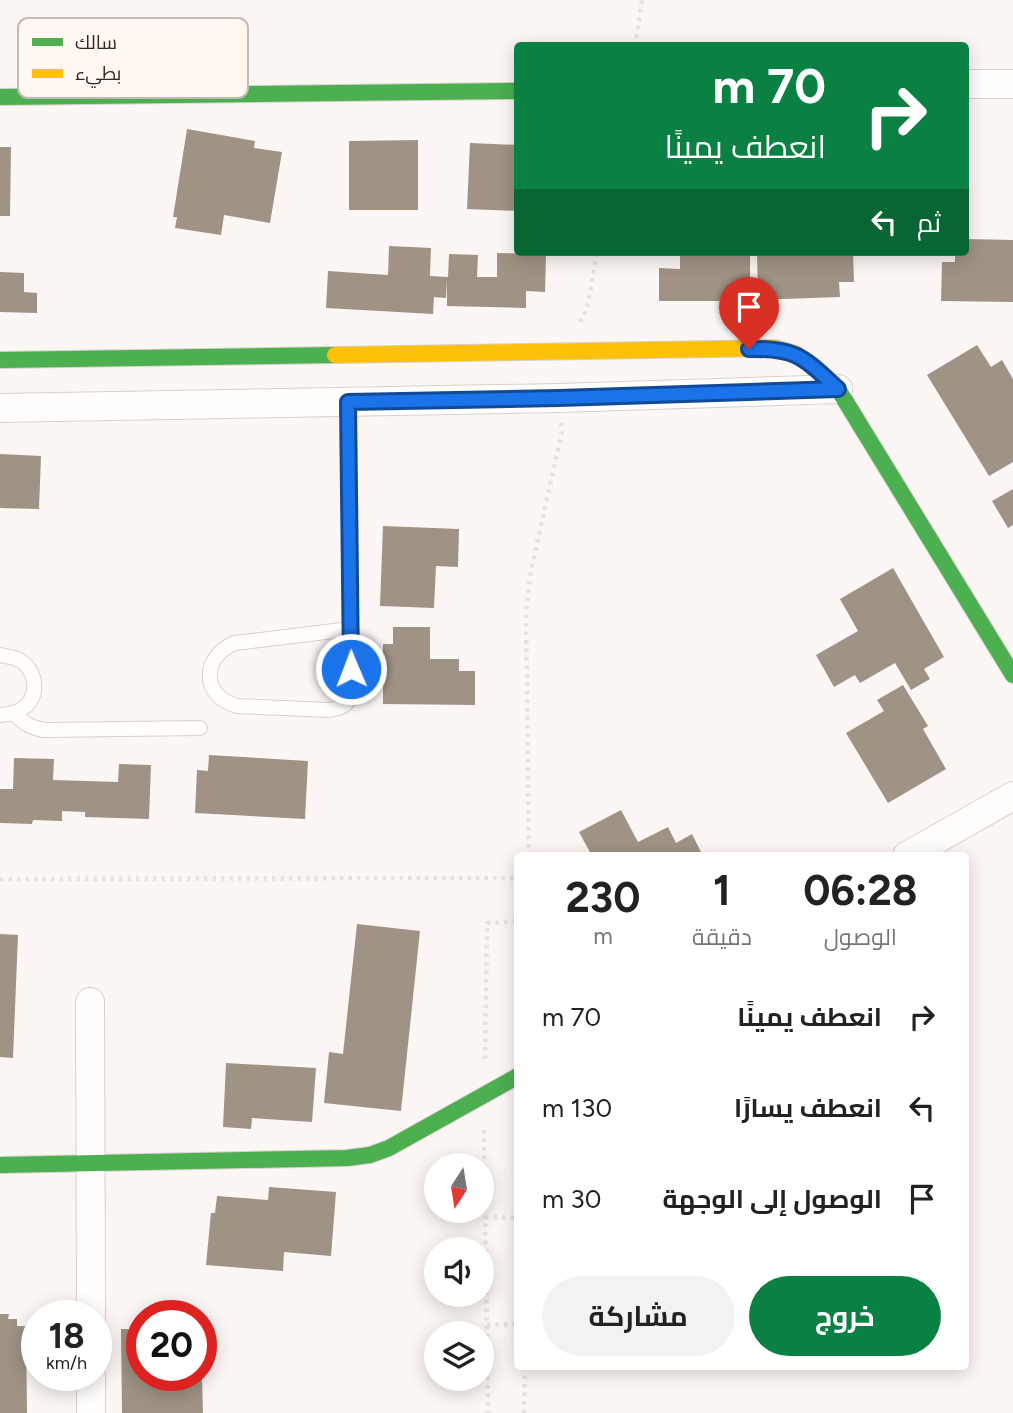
<!DOCTYPE html>
<html lang="ar">
<head>
<meta charset="utf-8">
<style>
  body { margin:0; font-family:Figtree,Cairo,sans-serif; background:#f2f2f2; color:#222; direction:rtl; height:100vh; display:flex; flex-direction:column; font-size:26px; white-space:nowrap }
  * { box-sizing:border-box; margin:0 }
  p { font-size:23px; color:#767676 }
  .icon { flex:none; width:38px; height:38px; fill:none; stroke:currentColor; stroke-width:2; stroke-linecap:round; stroke-linejoin:round }
  .map { position:relative; flex:1; overflow:hidden; direction:ltr }
  .side { position:absolute; left:514px; top:852px; width:455px; height:518px; display:flex; flex-direction:column; background:#fff; border-radius:7px; box-shadow:0 4px 18px #0003; direction:rtl }
  .side>* { flex:none }
  .banner { position:absolute; left:514px; top:42px; width:455px; height:214px; border-radius:7px; box-shadow:0 4px 18px #0003; direction:rtl; background:#0b8043; color:#fff; overflow:hidden }
  .needle { width:46px; rotate:192deg }
  .fabs { position:absolute; left:424px; top:1153px; display:grid; gap:14px }
  .fabs a { display:grid; place-items:center; width:70px; height:70px; border-radius:50%; background:#fff; box-shadow:0 4px 18px #0003; font-size:35px }
  .speed { position:absolute; left:21px; top:1300px; display:flex; gap:14px; font-size:35px; font-weight:700; text-align:center }
  .speed>* { display:grid; place-content:center; width:91px; height:91px; border-radius:50%; background:#fff; box-shadow:0 4px 18px #0003; line-height:1 }
  .speed small { font-size:18px; font-weight:400 }
  .speed .limit { border:10px solid #d22; background:#fff; color:#111 }
  .pin { position:absolute; display:grid; place-items:center; width:60px; height:60px; color:#fff; margin:-72px -30px; border-radius:50% 50% 50% 0; rotate:-45deg; box-shadow:0 0 7px #0007 }
  .pin .icon { rotate:45deg }
  .me { position:absolute; width:77px; margin:-38px; rotate:359deg; stroke-linejoin:round; filter:drop-shadow(0 0 5px #0008) }
  .turn { display:flex; align-items:center; gap:24px; height:147px; padding:0 28px; font-size:32px }
  .turn .icon { width:91px; height:91px; stroke-width:2.5 }
  .turn b { display:block; font-size:49px; line-height:60px }
  .then { display:flex; align-items:center; height:66px; padding:0 28px; background:#0003; gap:14px; font-size:26px }
  .eta { display:flex; justify-content:space-evenly; align-items:center; height:119px; text-align:center }
  .eta b { font-size:42px; font-weight:700; line-height:49px }
  .button { display:flex; gap:14px; margin-top:auto; padding:14px 28px }
  .button a { flex:1; height:80px; border-radius:42px; background:#0b8043; color:#fff; font-size:28px; font-weight:700; line-height:80px; text-align:center }
  .button a+a { background:#f2f2f2; color:#222 }
  ul { padding:0; list-style:none }
  li { display:flex; align-items:center; gap:21px; height:91px; padding:0 28px }
  li div { flex:1 }
  li b { display:block; font-size:26px }
  li em { font-style:normal }
  .map>svg:first-child { display:block }
</style>
</head>
<body>
<div class="map">
<svg width="1013" height="1413" viewBox="0 0 1013 1413">
  <rect width="100%" height="100%" fill="#fcf7f4"/>
  <g fill="#9f9385">
    <path d="M187,129L255,141L254,148L282,152L270,223L224,215L221,235L175,228L177,217H173Z"/>
    <path d="M418,140V210H349V141Z"/>
    <path d="M470,143L518,145V211L467,209Z"/>
    <path d="M0,147H11L10,216H0Z"/>
    <path d="M966,239L1013,240V302L941,301L942,262H955V252H966Z"/>
    <path d="M389,246L431,248L430,276L448,277L449,254L478,255L477,277H497V253L546,254L545,292L526,291V308L447,306V280L446,298L434,297L433,314L326,308L328,271L388,275Z"/>
    <path d="M680,252H750V301H659V268L680,269Z"/>
    <path d="M757,252H853L854,282H839L840,297L758,300Z"/>
    <path d="M0,272L24,273V292L37,293V313L0,312Z"/>
    <path d="M977,345L991,367L1002,360L1013,379V462L989,476L927,375Z"/>
    <path d="M0,454L41,456L39,509L0,508Z"/>
    <path d="M1013,489V525L1008,528L992,501Z"/>
    <path d="M383,526L459,529L458,567L436,566L434,608L380,606Z"/>
    <path d="M893,568L944,657L924,669L930,679L911,690L895,663L860,683L855,675L834,687L816,655L858,631L840,599Z"/>
    <path d="M393,627H430V659H459V671H475V705L383,704V644H393Z"/>
    <path d="M903,685L928,726L923,729L946,769L888,803L846,733L884,711L877,700Z"/>
    <path d="M209,755L308,761L305,819L195,813L197,770L208,771Z"/>
    <path d="M14,758L54,759L53,780L118,782L119,764L151,765L149,819L85,817V812L62,811V821L33,820L32,824L0,823V789H13Z"/>
    <path d="M621,810L638,842L668,827L676,843L692,834L703,856H592L579,832Z"/>
    <path d="M357,924L420,931L401,1111L324,1103L329,1052L343,1054Z"/>
    <path d="M0,934L18,935L13,1058L0,1057Z"/>
    <path d="M226,1063L316,1068L312,1122L252,1118L251,1129L223,1127Z"/>
    <path d="M269,1187L336,1192L331,1256L284,1252L283,1271L206,1265L211,1213H215L217,1196L268,1200Z"/>
    <path d="M0,1314H9L8,1319H17V1326H26L27,1413H0Z"/>
    <path d="M121,1329H142V1376H202L203,1413H122Z"/>
  </g>
  <g fill="none" stroke-linecap="round" stroke-linejoin="round">
    <defs>
      <g id="lane">
        <path d="M348,402L350,629"/>
        <path d="M350,629C350,644 354,690 348,701C343,708 336,709 328,710L237,706C201,696 201,657 235,643Z"/>
        <path d="M0,655C5,656 12,657 17,659C37,668 41,697 22,709C15,714 8,714 0,715"/>
        <path d="M14,713C23,723 31,728 44,730L200,728"/>
      </g>
      <g id="street">
        <path d="M966,84H1013"/>
        <path d="M0,408L559,398L838,389"/>
        <path d="M907,856L1013,796"/>
        <path d="M90,1002L91,1316"/>
        <path d="M91,1412V1376"/>
      </g>
      <g id="fast">
        <path d="M0,97L518,91"/>
        <path d="M0,360L335,355"/>
        <path d="M825,377L838,389L1013,675"/>
        <path d="M0,1165L347,1158L370,1155L389,1148L518,1076"/>
      </g>
      <path id="slow" d="M335,355L775,348L796,354L825,377"/>
    </defs>
    <use href="#lane" stroke="#d7d1cc" stroke-width="16"/>
    <use href="#street" stroke="#d7d1cc" stroke-width="30"/>
    <use href="#fast" stroke="#d7d1cc" stroke-width="18"/>
    <use href="#slow" stroke="#d7d1cc" stroke-width="18"/>
    <g stroke="#e5e3e2" stroke-width="4.5" stroke-dasharray="3.5 5" stroke-linecap="butt">
      <path d="M635,46L642,0"/>
      <path d="M580,322L587,309L597,252"/>
      <path d="M529,856L526,612L531,570L562,432L561,421"/>
      <path d="M0,879L518,878"/>
      <path d="M485,1059L487,923L518,921"/>
      <path d="M484,1130L488,1413"/>
      <path d="M485,1217L518,1218"/>
      <path d="M487,1325L518,1324"/>
      <path d="M524,1413L525,1367"/>
    </g>
    <use href="#lane" stroke="#fffefd" stroke-width="14"/>
    <use href="#street" stroke="#fffefd" stroke-width="28"/>
    <use href="#fast" stroke="#4caf50" stroke-width="16"/>
    <use href="#slow" stroke="#ffc107" stroke-width="16"/>
  </g>
  <g fill="none" stroke-linecap="round" stroke-linejoin="round">
    <defs>
      <path id="route" d="M351,669L348,402L559,398L838,389C803,357 797,348 749,349"/>
    </defs>
    <use href="#route" stroke="#114b97" stroke-width="18"/>
    <use href="#route" stroke="#1a73e8" stroke-width="12"/>
  </g>
  <rect x="18" y="18" width="230" height="80" rx="10" fill="#fff7f0" stroke="#c1b9b2" stroke-width="2"/>
  <rect x="32" y="38" width="31" height="8" fill="#4caf50"/>
  <rect x="32" y="69" width="31" height="9" fill="#ffc107"/>
  <g font-size="19" fill="#302922">
    <text x="75" y="49">سالك</text>
    <text x="75" y="80">بطيء</text>
  </g>
</svg>
<div class="fabs">
<a><svg class="needle" viewBox="-14 -14 28 28"><path d="M0-13l5 13h-10z" fill="#e53935"/><path d="M0 13l5-13h-10z" fill="#767676"/></svg></a>
<a><svg class="icon" aria-label="sound" viewBox="0 0 24 24"><path d="M4 9h4l5-4v14l-5-4H4zM17 9q2 3 0 6"/></svg></a>
<a><svg class="icon" aria-label="layers" viewBox="0 0 24 24"><path d="M12 4l9 5-9 5-9-5zM3 14l9 5 9-5"/></svg></a>
</div>
<div class="speed"><div>18<small>km/h</small></div><div class="limit">20</div></div>
<div class="pin" style="left:749px;top:349px;background:#d93025"><svg class="icon" aria-label="arrive" viewBox="0 0 24 24"><path d="M6 21V4h12l-3 4 3 4H6"/></svg></div>
<svg class="me" style="left:351px;top:669px" viewBox="-20 -20 40 40"><circle r="17" fill="#1a73e8" stroke="#fff" stroke-width="3"/><path d="M0-11L8 9 0 5-8 9z" fill="#fff"/></svg>
<div class="banner">
<div class="turn"><svg class="icon" aria-label="right" viewBox="0 0 24 24"><path d="M7 20v-9h11M14 6l5 5-5 5"/></svg><div><b>70 m</b>انعطف يمينًا</div></div>
<div class="then">ثم<svg class="icon" aria-label="left" viewBox="0 0 24 24"><path d="M17 20v-9H6M10 6l-5 5 5 5"/></svg></div>
</div>
<section class="side">
<div class="eta">
<div><b>06:28</b><p>الوصول</p></div>
<div><b>1</b><p>دقيقة</p></div>
<div><b>230</b><p>m</p></div>
</div>
<ul>
<li><svg class="icon" aria-label="right" viewBox="0 0 24 24"><path d="M7 20v-9h11M14 6l5 5-5 5"/></svg><div><b>انعطف يمينًا</b></div><em>70 m</em></li>
<li><svg class="icon" aria-label="left" viewBox="0 0 24 24"><path d="M17 20v-9H6M10 6l-5 5 5 5"/></svg><div><b>انعطف يسارًا</b></div><em>130 m</em></li>
<li><svg class="icon" aria-label="arrive" viewBox="0 0 24 24"><path d="M6 21V4h12l-3 4 3 4H6"/></svg><div><b>الوصول إلى الوجهة</b></div><em>30 m</em></li>
</ul>
<div class="button"><a>خروج</a><a>مشاركة</a></div>
</section>
</div>
</body>
</html>
